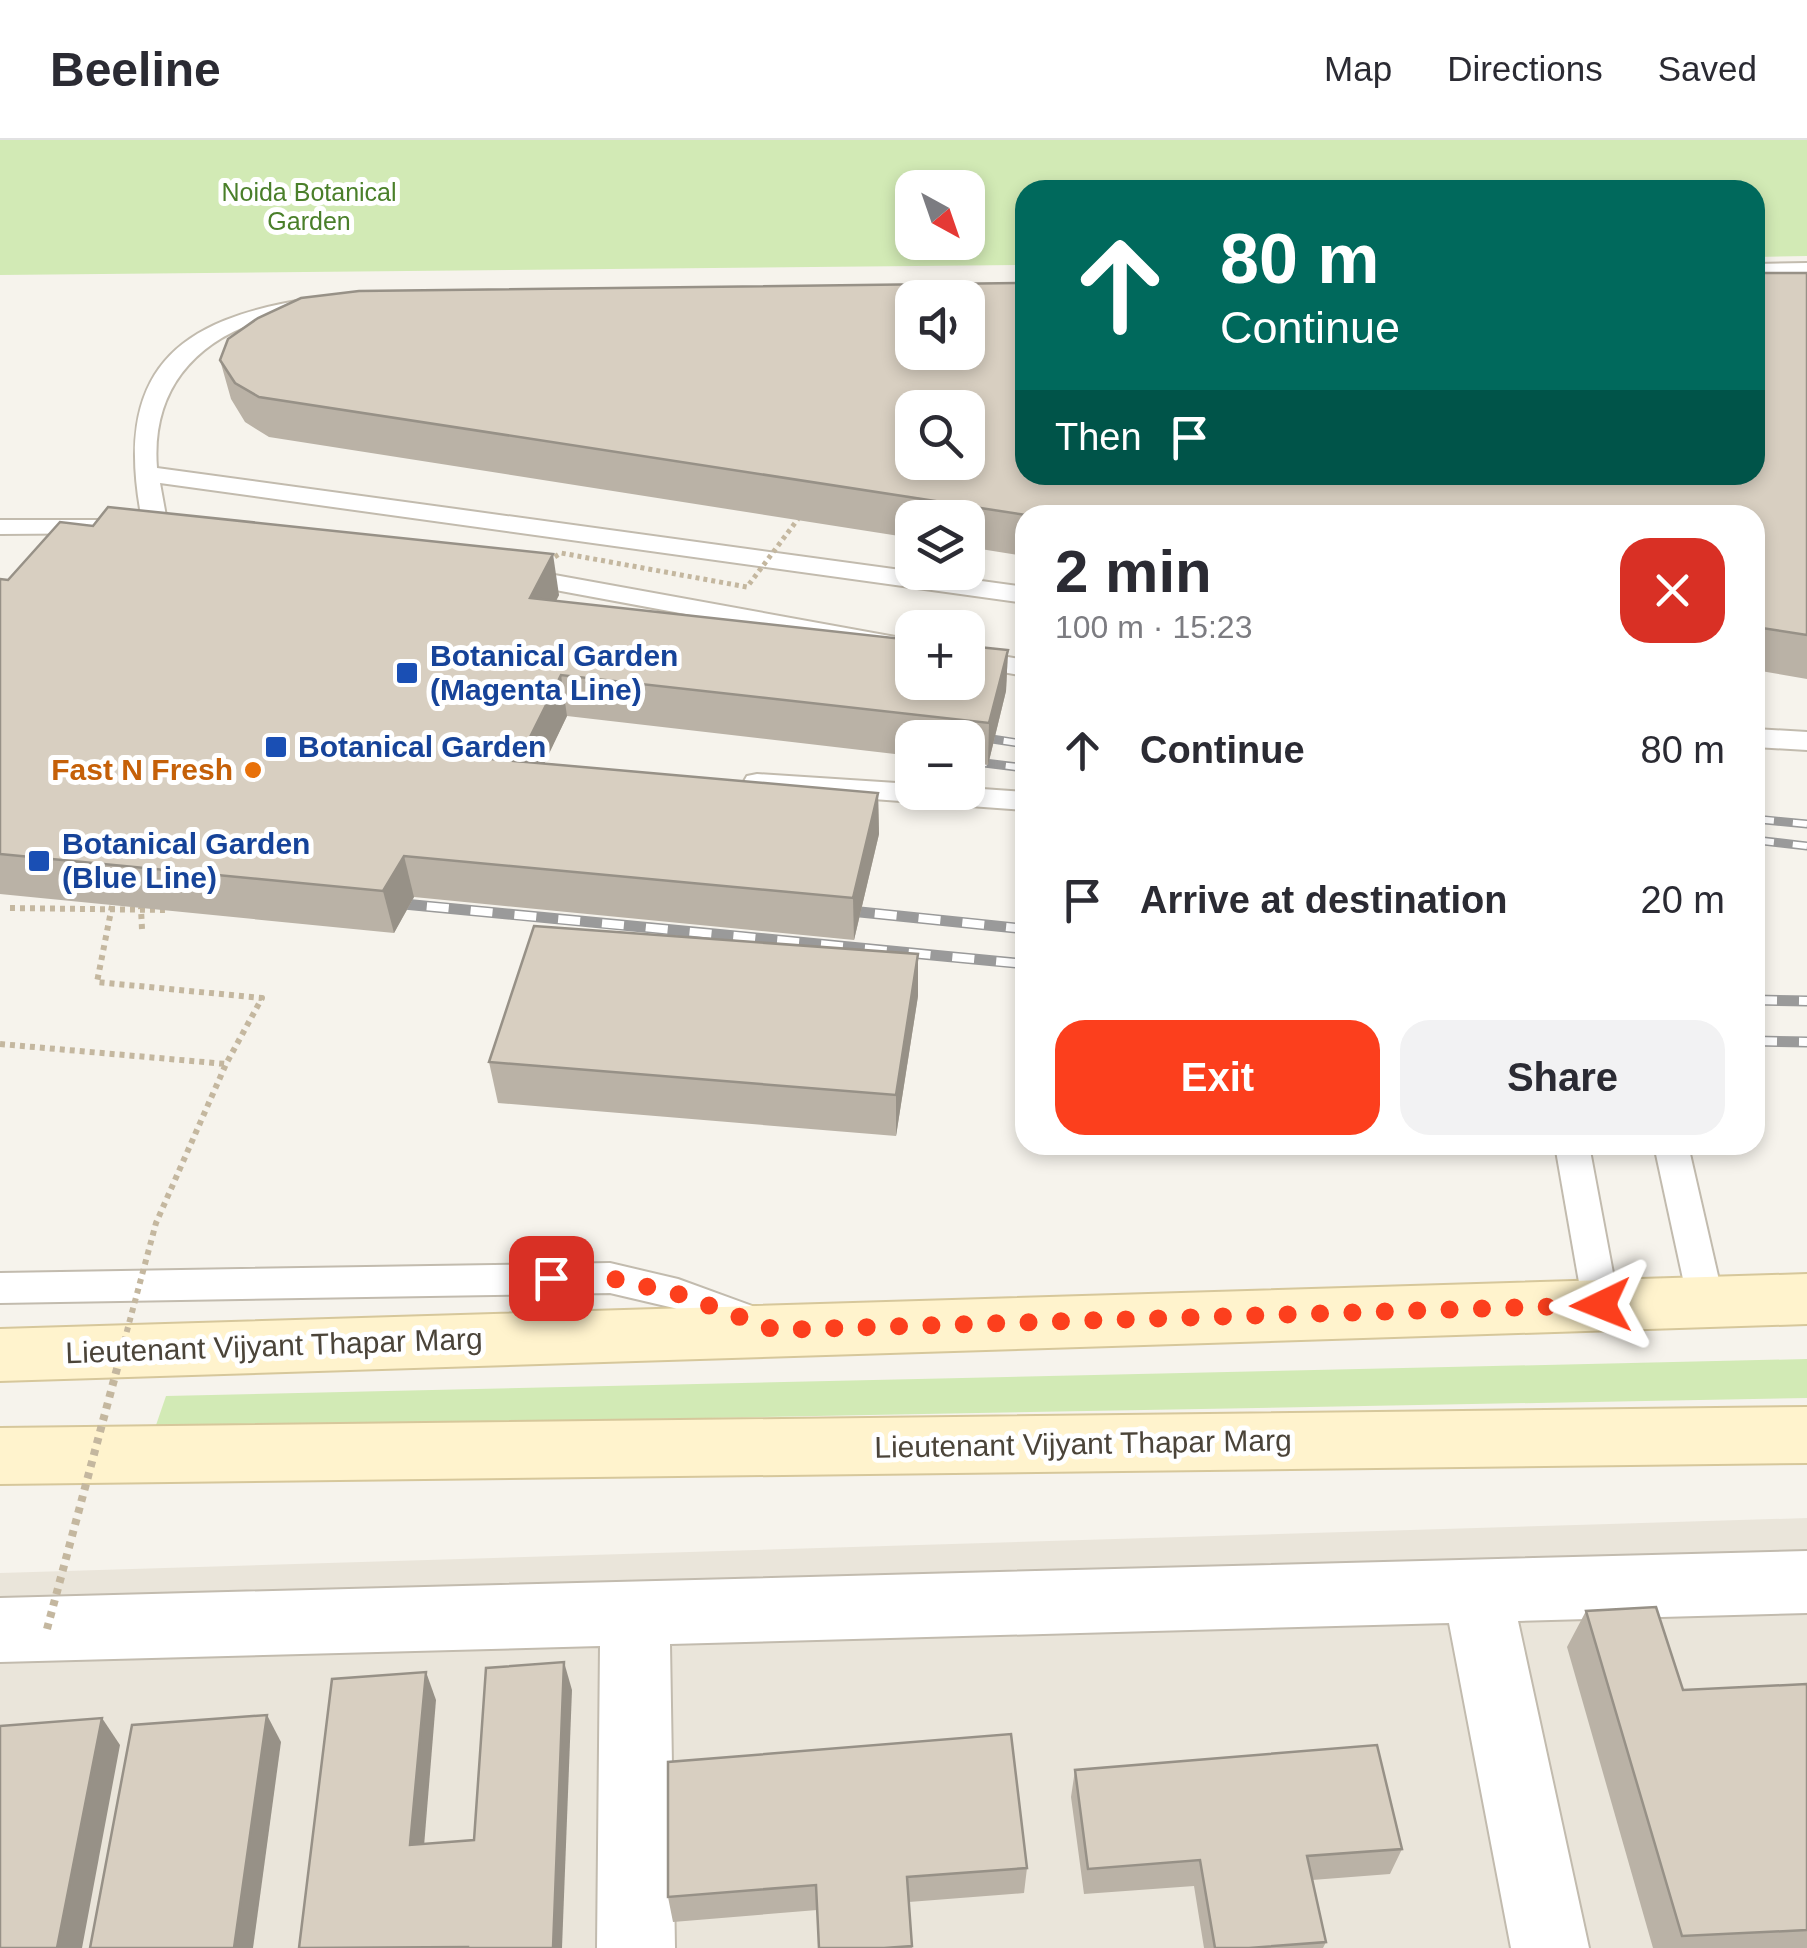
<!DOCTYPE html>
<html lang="en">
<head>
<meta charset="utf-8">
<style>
  body { margin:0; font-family:Arial,sans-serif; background:#f2f2f3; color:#2b2b33; height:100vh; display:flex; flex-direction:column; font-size:38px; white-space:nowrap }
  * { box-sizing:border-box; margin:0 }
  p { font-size:32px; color:#7c7c81 }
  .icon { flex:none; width:55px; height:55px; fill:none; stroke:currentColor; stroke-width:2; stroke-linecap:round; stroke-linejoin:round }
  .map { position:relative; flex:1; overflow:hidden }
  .sheet { position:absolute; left:1015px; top:365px; width:750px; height:650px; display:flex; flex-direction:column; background:#fff; border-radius:30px; box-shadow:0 5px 15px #0003 }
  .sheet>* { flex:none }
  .guide { position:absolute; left:1015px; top:40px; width:750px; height:305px; border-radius:30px; box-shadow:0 5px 15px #0003; background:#00695c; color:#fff; overflow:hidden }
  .needle { width:65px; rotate:140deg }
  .controls { position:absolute; left:895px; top:30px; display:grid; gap:20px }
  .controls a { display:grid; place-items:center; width:90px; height:90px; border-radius:20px; background:#fff; box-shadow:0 5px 15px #0003; font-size:50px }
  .pin { position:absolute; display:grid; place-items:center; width:85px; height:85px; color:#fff; margin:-42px; border-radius:20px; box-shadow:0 5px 15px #0006 }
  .me { position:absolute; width:110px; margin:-55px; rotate:268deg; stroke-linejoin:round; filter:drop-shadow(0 0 8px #0008) }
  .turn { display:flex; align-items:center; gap:35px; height:210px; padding:0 40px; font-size:45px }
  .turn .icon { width:130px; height:130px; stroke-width:2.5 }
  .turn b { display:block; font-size:70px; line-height:85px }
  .then { display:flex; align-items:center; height:95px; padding:0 40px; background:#0003; gap:20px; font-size:38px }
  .round { display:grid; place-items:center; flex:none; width:105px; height:105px; border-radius:30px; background:#f2f2f3 }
  .headline { display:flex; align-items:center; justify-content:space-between; height:170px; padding:0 40px }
  h1 { font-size:60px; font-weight:800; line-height:75px }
  .primary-button { display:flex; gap:20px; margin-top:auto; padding:20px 40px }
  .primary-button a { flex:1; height:115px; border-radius:30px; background:#fc3f1d; color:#fff; font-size:40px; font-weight:800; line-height:115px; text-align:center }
  .primary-button a+a { background:#f2f2f3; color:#2b2b33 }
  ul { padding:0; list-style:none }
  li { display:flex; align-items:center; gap:30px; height:150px; padding:0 40px }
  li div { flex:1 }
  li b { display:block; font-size:38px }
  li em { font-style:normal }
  header { display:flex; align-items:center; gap:60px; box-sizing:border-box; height:140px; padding:0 50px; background:#fff; border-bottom:2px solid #e1e1e2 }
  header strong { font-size:48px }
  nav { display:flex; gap:55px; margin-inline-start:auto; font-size:35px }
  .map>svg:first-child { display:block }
</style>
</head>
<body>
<header>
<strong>Beeline</strong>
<nav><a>Map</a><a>Directions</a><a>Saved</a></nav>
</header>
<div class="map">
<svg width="1807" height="1808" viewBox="0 0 1807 1808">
  <rect width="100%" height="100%" fill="#f6f3ec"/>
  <path fill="#eae5da" d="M1807,1378V1808H0V1433Z"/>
  <g fill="#d2eab5" fill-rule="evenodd">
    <path d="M0,0H1807V116L1755,117V50H1025V125L0,135ZM912,48H968V102H912Z"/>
    <path d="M1807,1219V1258L155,1288L166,1256Z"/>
  </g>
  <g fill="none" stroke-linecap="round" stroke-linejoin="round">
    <defs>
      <g id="service">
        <path d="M1807,123V135L1755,136V124Z"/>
        <path d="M316,158L324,159L327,164L324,169C304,174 283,174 263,180C192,202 151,253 157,328L1025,447V463L160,343L168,387L165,392L156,394L145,389L135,393L0,394V380H142C113,232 174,178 316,158Z"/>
        <path d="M516,428L912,500V516L507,441L503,436L507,431Z"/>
        <path d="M968,510L1025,520V536L968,526Z"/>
        <path d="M1755,589L1807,592V610L1755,607Z"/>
        <path d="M757,634L912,644V652H968V648L1025,652V670L747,650L743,643L747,636Z"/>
        <path d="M1555,1005H1589L1619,1165L1614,1176L1601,1180L1588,1176L1583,1165Z"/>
        <path d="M1654,1005H1688L1724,1162L1719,1172L1706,1177L1693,1172L1688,1162Z"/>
        <path d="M610,1123L678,1139L766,1171L771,1182L766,1193L753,1197L674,1168L610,1153L0,1163V1133Z"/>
      </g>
      <path id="minor" d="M1807,1411V1473L1518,1481L1589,1808H1511L1449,1483L670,1504L675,1808H597L600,1506L0,1522V1458Z"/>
      <g id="secondary">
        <path d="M1807,1134V1184L0,1241V1189Z"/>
        <path d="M1807,1267V1323L0,1344V1288Z"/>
      </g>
    </defs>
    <use href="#service" stroke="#c2bbae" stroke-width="4"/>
    <use href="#minor" stroke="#c2bbae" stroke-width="4"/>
    <use href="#secondary" stroke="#d6c79b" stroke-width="4"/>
    <g stroke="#c4b79f" stroke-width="6" stroke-dasharray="5 5" stroke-linecap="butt">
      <path d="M10,768L169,770"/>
      <path d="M142,789L141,769L145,762"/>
      <path d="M0,904L226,924"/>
    </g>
    <use href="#service" fill="#fff" fill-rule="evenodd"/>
    <use href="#minor" fill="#fff" fill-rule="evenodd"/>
    <use href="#secondary" fill="#fff3cd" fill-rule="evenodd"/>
    <defs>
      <g id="rail-far1">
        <path d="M966,595L1025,604"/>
        <path d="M968,621L1025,628"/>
        <path d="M1755,679L1807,684"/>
        <path d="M1755,700L1807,706"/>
      </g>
      <g id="rail">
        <path d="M383,762L1025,824"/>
        <path d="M831,769L1025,789"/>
        <path d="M1755,860L1807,861"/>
        <path d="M1755,901L1807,902"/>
      </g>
    </defs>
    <use href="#rail-far1" stroke="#9a9a9a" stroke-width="9"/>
    <use href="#rail" stroke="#9a9a9a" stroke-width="11"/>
    <use href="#rail-far1" stroke="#fff" stroke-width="6" stroke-dasharray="19" stroke-linecap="butt"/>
    <use href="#rail" stroke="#fff" stroke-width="8" stroke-dasharray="22" stroke-linecap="butt"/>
    <path stroke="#c4b79f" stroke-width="5" stroke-dasharray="4 4" stroke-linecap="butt" d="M548,421L561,413L747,447L798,379"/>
    <path stroke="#c4b79f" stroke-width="6" stroke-dasharray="5 5" stroke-linecap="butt" d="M112,766L97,842L262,858L226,924L156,1083L124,1202"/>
    <path stroke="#c4b79f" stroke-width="8" stroke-dasharray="6 6" stroke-linecap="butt" d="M47,1489L125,1199"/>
  </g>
  <g fill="#bab2a6">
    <path d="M1807,133V539L1755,530V375H1025V416L968,407V378H912V398L269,297L245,282L231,259L220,220Z"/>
    <path d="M0,439L559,455L556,461L1008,510L1006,551L988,625L968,622V598H912V616L567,576L544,623L878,653L879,694L854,800L414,757L394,793L0,754Z"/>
    <path d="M918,814V856L896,996L498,963L489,922Z"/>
    <path d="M1586,1471L1683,1550L1807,1544V1808H1653L1567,1507Z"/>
    <path d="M1075,1630L1402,1709L1390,1734L1312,1740L1326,1802L1323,1808H1204L1194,1746L1084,1754L1071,1657Z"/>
    <path d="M1027,1728L1024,1753L909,1762L912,1808H819L817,1770L673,1782L668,1757Z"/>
  </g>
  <g fill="#979187">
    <path d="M553,414L559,455L536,499L530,458Z"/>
    <path d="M1008,510L1006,551L988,625L989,583Z"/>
    <path d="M561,535L567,576L528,658L520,617Z"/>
    <path d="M878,653L879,694L854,800L853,758Z"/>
    <path d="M404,716L414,757L394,793L383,751Z"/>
    <path d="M918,814V856L896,996V955Z"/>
    <path d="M564,1522L572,1550L562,1808H553Z"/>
    <path d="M426,1532L436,1560L422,1731L410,1705Z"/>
    <path d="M267,1575L281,1602L253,1808H234Z"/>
    <path d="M102,1578L120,1605L82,1808H57Z"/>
  </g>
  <g fill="#d8cfc1" stroke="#979187" stroke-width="2.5" fill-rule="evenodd">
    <path d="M1755,133H1807V495L1755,487V375H1026L259,257L235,243L220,220L228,199L258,178L301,158L359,151L1025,143V335H1755ZM912,158H968V212H912ZM912,268H968V322H912Z"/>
    <path d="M108,367L553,414L530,458L912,500V542H968V506L1008,510L989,583L561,535L520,617L492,613V619L878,653L853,758L404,716L383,751L0,714V439L8,440L60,382L93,386Z"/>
    <path d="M534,786L918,814L896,955L489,922Z"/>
    <path d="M1656,1467L1683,1550L1807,1544V1790L1682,1796L1586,1471Z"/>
    <path d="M564,1522L553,1808H468V1807L299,1808L332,1539L426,1532L410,1705L474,1700L486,1528Z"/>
    <path d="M267,1575L234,1808H90L132,1585Z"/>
    <path d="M102,1578L57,1808H0V1586Z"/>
    <path d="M1011,1594L1027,1728L907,1737L912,1806L884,1808H819L816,1745L668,1757V1622Z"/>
    <path d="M1377,1605L1402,1709L1307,1716L1326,1802L1249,1808H1215L1200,1720L1088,1729L1075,1630Z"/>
  </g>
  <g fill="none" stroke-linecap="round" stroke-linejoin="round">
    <path stroke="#fc3f1d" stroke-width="18" stroke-dasharray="0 32.4" d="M551,1138H610L678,1154L775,1190L1601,1165"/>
  </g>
  <g fill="#1a4fb4" stroke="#fff" stroke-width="4">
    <rect x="395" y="521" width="24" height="24" rx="5"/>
    <rect x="264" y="595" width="24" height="24" rx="5"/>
    <rect x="27" y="709" width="24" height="24" rx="5"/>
  </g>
  <circle fill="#e8710a" stroke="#fff" stroke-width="4" cx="253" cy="630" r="10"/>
  <g text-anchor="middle" stroke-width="10" stroke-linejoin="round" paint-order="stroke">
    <g font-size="25" fill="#4a7f2a" stroke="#fff">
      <text x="309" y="61">Noida Botanical<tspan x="309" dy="29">Garden</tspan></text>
    </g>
    <g font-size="30" font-weight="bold" fill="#164399" stroke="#fff" text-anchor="start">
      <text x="430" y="526">Botanical Garden<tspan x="430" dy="34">(Magenta Line)</tspan></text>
      <text x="298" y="617">Botanical Garden</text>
      <text x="62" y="714">Botanical Garden<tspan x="62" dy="34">(Blue Line)</tspan></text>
    </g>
    <g font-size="30" font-weight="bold" fill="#c56008" stroke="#fff" text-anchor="end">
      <text x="233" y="640">Fast N Fresh</text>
    </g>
    <g font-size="30" fill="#4b4439" stroke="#fff">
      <text transform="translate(274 1206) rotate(-2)" y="10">Lieutenant Vijyant Thapar Marg</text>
      <text transform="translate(1083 1304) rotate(-1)" y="10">Lieutenant Vijyant Thapar Marg</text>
    </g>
  </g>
</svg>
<div class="controls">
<a><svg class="needle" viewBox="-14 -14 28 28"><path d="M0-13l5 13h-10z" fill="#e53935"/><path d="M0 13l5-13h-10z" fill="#7c7c81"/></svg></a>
<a><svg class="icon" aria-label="sound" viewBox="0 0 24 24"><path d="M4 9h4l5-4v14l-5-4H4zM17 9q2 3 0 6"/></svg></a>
<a><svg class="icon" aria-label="search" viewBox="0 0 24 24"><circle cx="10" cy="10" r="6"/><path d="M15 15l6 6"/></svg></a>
<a><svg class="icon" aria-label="layers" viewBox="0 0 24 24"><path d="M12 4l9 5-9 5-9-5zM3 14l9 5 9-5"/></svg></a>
<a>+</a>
<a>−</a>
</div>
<div class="pin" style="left:551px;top:1138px;background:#d93025"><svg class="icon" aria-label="arrive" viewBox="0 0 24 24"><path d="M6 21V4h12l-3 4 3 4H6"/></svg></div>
<svg class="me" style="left:1601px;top:1165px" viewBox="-20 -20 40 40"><path d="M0-17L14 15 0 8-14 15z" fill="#fc3f1d" stroke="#fff" stroke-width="4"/></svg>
<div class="guide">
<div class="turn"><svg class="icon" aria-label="ahead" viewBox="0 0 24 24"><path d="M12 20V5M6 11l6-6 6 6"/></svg><div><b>80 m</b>Continue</div></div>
<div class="then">Then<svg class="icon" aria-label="arrive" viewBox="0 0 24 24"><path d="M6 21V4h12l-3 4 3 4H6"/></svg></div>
</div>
<section class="sheet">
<div class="headline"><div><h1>2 min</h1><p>100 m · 15:23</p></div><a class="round" style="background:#d93025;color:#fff"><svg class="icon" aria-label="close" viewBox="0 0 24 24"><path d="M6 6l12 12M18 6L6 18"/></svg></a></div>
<ul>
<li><svg class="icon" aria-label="ahead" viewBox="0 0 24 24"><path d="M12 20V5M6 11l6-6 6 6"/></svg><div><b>Continue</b></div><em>80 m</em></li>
<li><svg class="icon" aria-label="arrive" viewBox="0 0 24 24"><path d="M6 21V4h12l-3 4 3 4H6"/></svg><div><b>Arrive at destination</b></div><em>20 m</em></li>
</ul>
<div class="primary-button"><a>Exit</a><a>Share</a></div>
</section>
</div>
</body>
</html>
